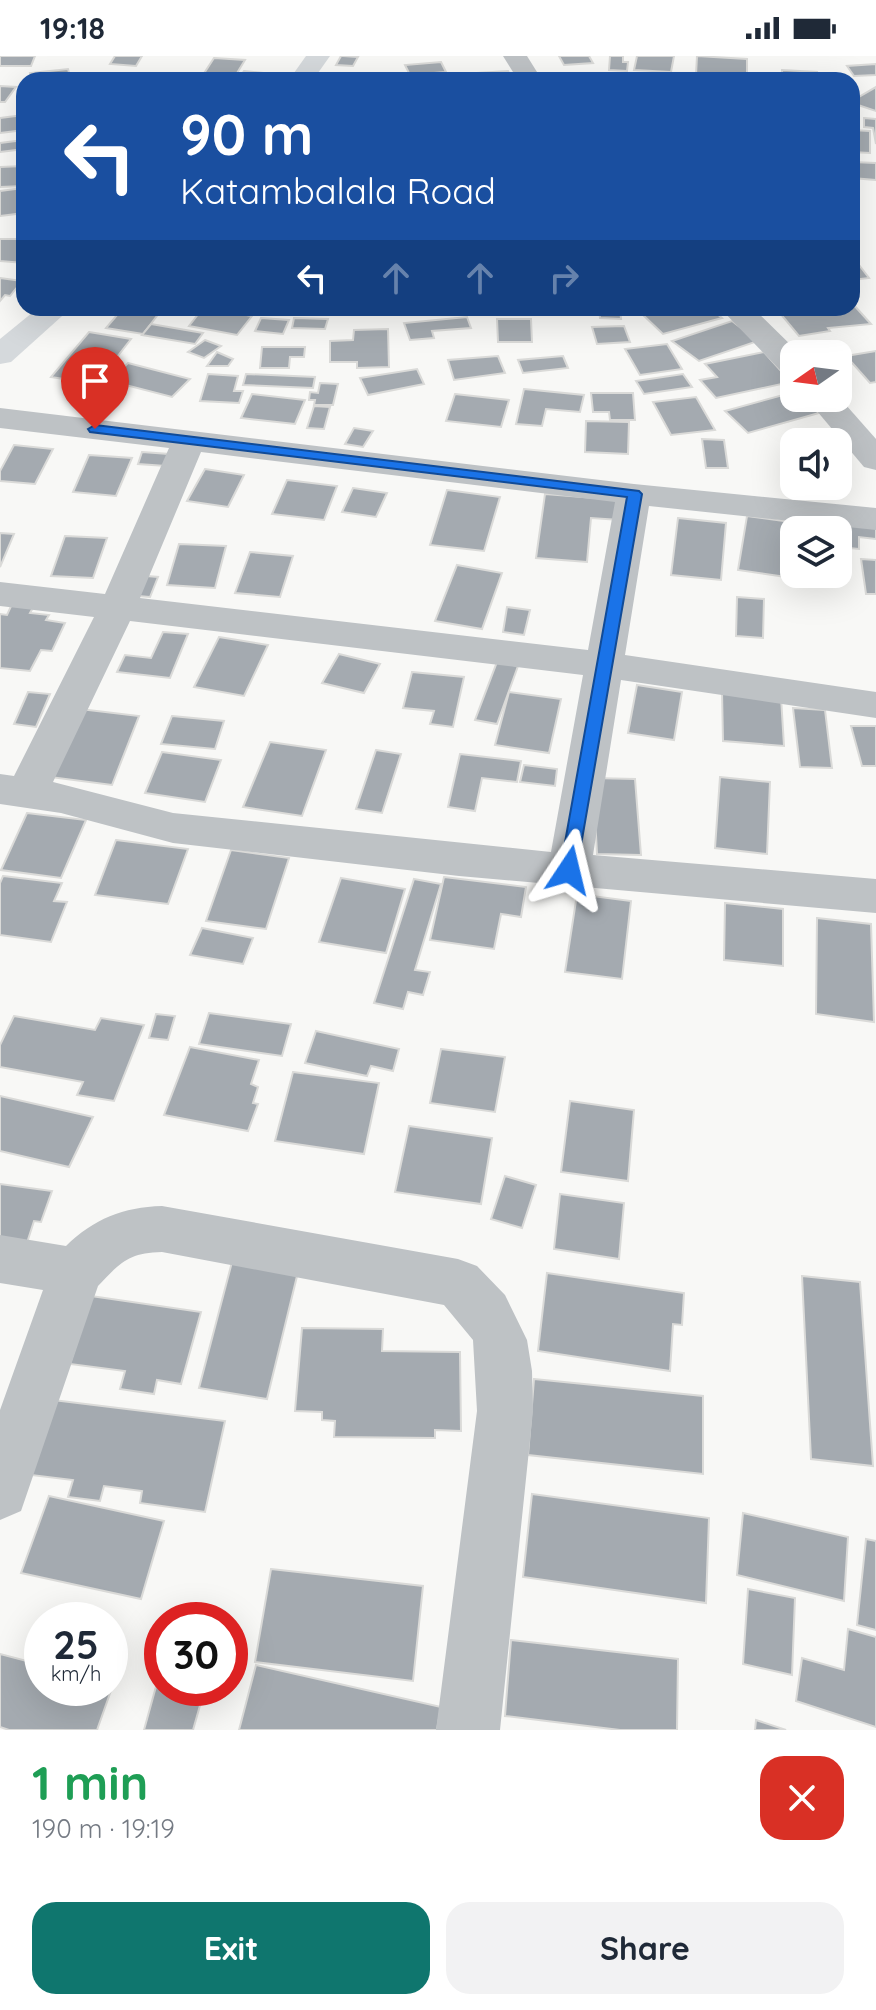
<!DOCTYPE html>
<html lang="en">
<head>
<meta charset="utf-8">
<style>
  body { margin:0; font-family:Quicksand,sans-serif; background:#f2f2f3; color:#1f2937; height:100vh; display:flex; flex-direction:column; font-size:30px; white-space:nowrap }
  * { box-sizing:border-box; margin:0 }
  p { font-size:26px; color:#747a83 }
  .icon { flex:none; width:44px; height:44px; fill:none; stroke:currentColor; stroke-width:2; stroke-linecap:round; stroke-linejoin:round }
  .map { position:relative; height:1674px; overflow:hidden }
  .side { display:flex; flex-direction:column; background:#fff; flex:1 }
  .side>* { flex:none }
  .banner { position:absolute; left:16px; top:16px; width:844px; height:244px; border-radius:24px; box-shadow:0 8px 32px #0002; background:#1a4fa0; color:#fff; overflow:hidden }
  .needle { width:52px; rotate:256deg }
  .buttons { position:absolute; left:780px; top:284px; display:grid; gap:16px }
  .buttons a { display:grid; place-items:center; width:72px; height:72px; border-radius:16px; background:#fff; box-shadow:0 8px 32px #0002; font-size:40px }
  .speed { position:absolute; left:24px; top:1546px; display:flex; gap:16px; font-size:40px; font-weight:700; text-align:center }
  .speed>* { display:grid; place-content:center; width:104px; height:104px; border-radius:50%; background:#fff; box-shadow:0 8px 32px #0002; line-height:1 }
  .speed small { font-size:20px; font-weight:400 }
  .speed .limit { border:12px solid #d22; background:#fff; color:#111 }
  .pin { position:absolute; display:grid; place-items:center; width:68px; height:68px; color:#fff; margin:-82px -34px; border-radius:50% 50% 50% 0; rotate:-45deg; box-shadow:0 0 8px #0007 }
  .pin .icon { rotate:45deg }
  .me { position:absolute; width:88px; margin:-44px; rotate:10deg; stroke-linejoin:round; filter:drop-shadow(0 0 6px #0008) }
  .turn { display:flex; align-items:center; gap:28px; height:168px; padding:0 32px; font-size:36px }
  .turn .icon { width:104px; height:104px; stroke-width:2.5 }
  .turn b { display:block; font-size:56px; line-height:68px }
  .lanes { display:flex; align-items:center; height:76px; padding:0 32px; background:#0003; justify-content:center; gap:40px; direction:ltr }
  .lanes .off { opacity:.35 }
  .round { display:grid; place-items:center; flex:none; width:84px; height:84px; border-radius:24px; background:#f2f2f3 }
  .overview { display:flex; align-items:center; justify-content:space-between; height:136px; padding:0 32px }
  h1 { font-size:48px; font-weight:800; line-height:60px; color:#1e9e55 }
  .action { display:flex; gap:16px; margin-top:auto; padding:16px 32px }
  .action a { flex:1; height:92px; border-radius:24px; background:#0f766e; color:#fff; font-size:32px; font-weight:800; line-height:92px; text-align:center }
  .action a+a { background:#f2f2f3; color:#1f2937 }
  .status { display:flex; justify-content:space-between; align-items:center; height:56px; padding:0 40px; background:#fff; direction:ltr }
  .status svg { height:22px; fill:currentColor }
  .map>svg:first-child { display:block }
</style>
</head>
<body>
<div class="status"><b>19:18</b><svg viewBox="0 0 49 12"><path d="M0 12V9h3v3zM5 12V6h3v6zM10 12V3h3v9zM15 12V0h3v12zM26 1h20v11H26zM47 4h2v5h-2z"/></svg></div>
<div class="map">
<svg width="876" height="1674" viewBox="0 0 876 1674">
  <rect width="100%" height="100%" fill="#f8f8f6"/>
  <g fill="#a4aab0" stroke="#dadad8" stroke-width="2">
    <path d="M0,0H35L31,10H0Z"/>
    <path d="M115,0H142L136,10L110,8Z"/>
    <path d="M341,0H343L358,1L353,10L336,9Z"/>
    <path d="M559,0H589L593,7L564,9Z"/>
    <path d="M610,0H623V6H628L627,15L609,14Z"/>
    <path d="M637,0H674L671,16L634,14Z"/>
    <path d="M697,0L747,3V21L696,19Z"/>
    <path d="M214,2L245,4L234,22L203,19Z"/>
    <path d="M441,6L446,16L410,19L405,9Z"/>
    <path d="M876,8V19L854,20L847,10Z"/>
    <path d="M68,13L71,24H32L30,17Z"/>
    <path d="M782,14L817,16V24H782Z"/>
    <path d="M244,15L274,18L269,24H238Z"/>
    <path d="M508,15L512,24H481L478,17Z"/>
    <path d="M0,30L16,31L5,46H0Z"/>
    <path d="M876,31V55L852,47V45Z"/>
    <path d="M24,59V74L0,77V62Z"/>
    <path d="M864,62L876,63V88L873,72L864,71Z"/>
    <path d="M852,74L870,75V97L852,96Z"/>
    <path d="M24,84V93L0,96V87Z"/>
    <path d="M852,106L876,107V124L852,122Z"/>
    <path d="M24,110V130L0,131V111Z"/>
    <path d="M23,132L24,157L0,160V135Z"/>
    <path d="M0,183H24V207L0,205Z"/>
    <path d="M856,205L869,222L852,224V206Z"/>
    <path d="M0,222L22,225L10,240L5,239L0,245Z"/>
    <path d="M852,247L871,268L828,272L830,275L799,280L779,256L805,252H852Z"/>
    <path d="M123,252H163L143,278L106,272Z"/>
    <path d="M203,252H206L252,260L237,279L189,270Z"/>
    <path d="M223,252H281L279,255L267,253L262,259Z"/>
    <path d="M599,252H620L621,263L600,262Z"/>
    <path d="M665,252H710L722,262L663,278L642,258Z"/>
    <path d="M467,261L471,272L432,275L434,282L410,284L404,267Z"/>
    <path d="M261,262L289,264L283,278L255,275Z"/>
    <path d="M294,262L328,263L325,273L292,272Z"/>
    <path d="M497,263H531L532,286H498Z"/>
    <path d="M732,265L758,285L699,305L672,285Z"/>
    <path d="M151,268L203,277L195,288L142,279Z"/>
    <path d="M624,270L630,286L597,288L592,271Z"/>
    <path d="M388,273L389,311L357,312V306H330V285L353,284L354,274Z"/>
    <path d="M89,276L131,283L96,328L51,321Z"/>
    <path d="M205,284L221,290L204,302L188,296Z"/>
    <path d="M667,288L682,313L640,319L625,293Z"/>
    <path d="M262,291H305L304,301H290L289,312H260Z"/>
    <path d="M876,295V326L870,327L846,300Z"/>
    <path d="M217,296L233,303L228,310H207Z"/>
    <path d="M764,296L791,326L716,342L700,324L717,321L705,308Z"/>
    <path d="M498,300L505,317L454,324L448,304Z"/>
    <path d="M563,300L568,312L523,317L518,304Z"/>
    <path d="M128,307L190,323L172,341L110,325Z"/>
    <path d="M417,313L424,328L368,339L360,322Z"/>
    <path d="M208,318L238,320L234,335H243L239,347L200,345Z"/>
    <path d="M246,318L315,321L313,332L243,329Z"/>
    <path d="M683,318L692,331L644,338L636,325Z"/>
    <path d="M320,327L338,328L333,349H314L315,344H309L310,336L318,337Z"/>
    <path d="M524,333L584,339L580,356L546,353L542,370L516,368Z"/>
    <path d="M794,336V342H803L819,357L748,377L725,355Z"/>
    <path d="M591,337H633L635,364H610L609,356H593Z"/>
    <path d="M252,338L305,344L295,368L241,362Z"/>
    <path d="M455,338L509,344L501,371L446,365Z"/>
    <path d="M696,341L715,374L671,379L653,346Z"/>
    <path d="M314,350L330,351L324,373L307,372Z"/>
    <path d="M586,365L629,366L628,398L585,396Z"/>
    <path d="M354,372L373,375L363,391L345,388Z"/>
    <path d="M702,383L724,384L728,412H706Z"/>
    <path d="M14,389L53,393L35,428L0,425V415Z"/>
    <path d="M142,396L169,398L166,410L138,408Z"/>
    <path d="M89,399L132,402L116,440L73,436Z"/>
    <path d="M205,413L244,419L228,451L187,445Z"/>
    <path d="M287,424L337,430L324,464L272,458Z"/>
    <path d="M353,432L387,437L376,461L342,456Z"/>
    <path d="M447,434L500,441L484,495L430,489Z"/>
    <path d="M545,438L621,444L620,464L591,462L587,506L536,502Z"/>
    <path d="M747,460L791,466L787,498L794,499V518H808L807,524L738,514Z"/>
    <path d="M678,462L726,467L721,524L671,519Z"/>
    <path d="M837,467L876,472V483L859,481V493L838,491Z"/>
    <path d="M0,477L14,478L0,511Z"/>
    <path d="M65,480L107,482L93,522L51,520Z"/>
    <path d="M179,488L226,490L215,532L167,529Z"/>
    <path d="M250,496L293,500L280,541L235,537Z"/>
    <path d="M861,503L876,504V538H866Z"/>
    <path d="M457,509L502,517L482,573L435,565Z"/>
    <path d="M135,519L158,521L150,541L126,539Z"/>
    <path d="M737,541L764,543L763,582L736,580Z"/>
    <path d="M12,548L34,550L30,557L49,559L46,564L65,567L52,595L41,594L30,615L0,612V558L7,559Z"/>
    <path d="M507,551L530,554L524,579L503,576Z"/>
    <path d="M163,576L188,578L170,622L117,616L125,599L151,602Z"/>
    <path d="M219,581L268,589L244,640L194,631Z"/>
    <path d="M339,598L380,608L364,637L322,627Z"/>
    <path d="M497,606L518,610L497,668L475,664Z"/>
    <path d="M412,616L464,621L453,671L430,668L434,655L403,652Z"/>
    <path d="M637,629L682,636L674,684L628,677Z"/>
    <path d="M28,636L50,638L36,671L14,668Z"/>
    <path d="M509,636L561,643L549,697L495,689Z"/>
    <path d="M722,636L781,641L784,690L723,685Z"/>
    <path d="M793,652L825,654L832,712L800,711Z"/>
    <path d="M80,653L139,660L112,729L50,721Z"/>
    <path d="M172,660L224,665L215,693L161,688Z"/>
    <path d="M851,670H876V710H862Z"/>
    <path d="M270,686L326,694L302,760L243,751Z"/>
    <path d="M376,694L401,698L382,757L356,753Z"/>
    <path d="M162,696L221,704L205,746L145,737Z"/>
    <path d="M460,698L521,705L517,726L482,722L475,755L448,751Z"/>
    <path d="M524,709L557,713L555,730L520,726Z"/>
    <path d="M720,721L770,726L767,798L715,792Z"/>
    <path d="M593,722L635,723L641,799L597,798Z"/>
    <path d="M27,757L86,764L61,822L1,814Z"/>
    <path d="M116,784L188,793L168,848L95,839Z"/>
    <path d="M231,794L289,802L266,873L206,865Z"/>
    <path d="M3,820L62,827L54,845L67,846L51,886L0,879V827Z"/>
    <path d="M444,821L526,831L521,861L501,858L494,893L430,884Z"/>
    <path d="M341,822L405,833L386,897L319,886Z"/>
    <path d="M414,823L441,828L415,914L430,916L423,939L408,936L403,953L374,947Z"/>
    <path d="M577,838L631,845L622,923L565,916Z"/>
    <path d="M725,847L783,853V910L724,904Z"/>
    <path d="M817,862L871,868L874,966L816,958Z"/>
    <path d="M202,872L253,882L243,908L190,899Z"/>
    <path d="M209,957L291,968L282,1000L199,988Z"/>
    <path d="M156,958L175,960L168,984L149,982Z"/>
    <path d="M14,960L95,974L101,962L144,969L114,1045L77,1039L83,1026L0,1011V989Z"/>
    <path d="M316,975L399,993L393,1015L371,1010L367,1020L305,1007Z"/>
    <path d="M190,991L259,1004L251,1028L258,1031L253,1047L258,1048L248,1075L164,1059Z"/>
    <path d="M441,993L505,1001L495,1056L430,1047Z"/>
    <path d="M293,1016L379,1027L364,1098L275,1085Z"/>
    <path d="M0,1040L93,1061L69,1111L0,1095Z"/>
    <path d="M570,1045L634,1054L628,1125L561,1116Z"/>
    <path d="M409,1070L492,1082L481,1148L395,1136Z"/>
    <path d="M505,1120L536,1129L522,1172L491,1163Z"/>
    <path d="M0,1128L52,1135L41,1166L34,1165L25,1193L0,1190Z"/>
    <path d="M560,1138L624,1147L619,1203L554,1193Z"/>
    <path d="M232,1206L298,1216L267,1343L199,1332Z"/>
    <path d="M547,1217L684,1237L682,1269L673,1268L670,1315L538,1295Z"/>
    <path d="M802,1220L860,1226L873,1410L811,1403Z"/>
    <path d="M91,1240L201,1256L181,1328L157,1324L154,1338L120,1333L125,1315L70,1308Z"/>
    <path d="M302,1272L383,1273L382,1295L460,1296L461,1375L435,1374V1382L334,1381L335,1365L322,1364V1356L295,1355Z"/>
    <path d="M534,1323L703,1340V1418L528,1399Z"/>
    <path d="M53,1344L225,1365L205,1456L140,1447L142,1435L104,1430L100,1445L68,1441L73,1424L31,1419Z"/>
    <path d="M532,1438L709,1462L706,1547L523,1521Z"/>
    <path d="M49,1440L164,1465L141,1543L21,1517Z"/>
    <path d="M743,1457L848,1481L844,1545L737,1519Z"/>
    <path d="M866,1483L876,1485V1574L857,1569Z"/>
    <path d="M271,1513L423,1530L413,1625L255,1606Z"/>
    <path d="M748,1533L795,1542L792,1619L743,1608Z"/>
    <path d="M848,1573L876,1581V1671L796,1645L802,1602L844,1614Z"/>
    <path d="M511,1584L678,1603L677,1674H620L505,1660Z"/>
    <path d="M0,1598L42,1609V1632H110V1628L113,1629L97,1674H9L0,1671Z"/>
    <path d="M256,1609L441,1651L437,1674H239Z"/>
    <path d="M160,1616L162,1632H205L193,1674H144Z"/>
    <path d="M756,1664L786,1674H755Z"/>
  </g>
  <g fill="none" stroke-linecap="round" stroke-linejoin="round">
    <g fill="#bec2c5" fill-rule="evenodd">
      <path d="M503,0H527L542,24H518Z"/>
      <path d="M720,252H753L800,298H794V319L783,317Z"/>
      <path d="M838,340L876,383V414L864,411L806,342Z"/>
      <path d="M0,352L634,428L876,452V474L649,450L625,599L876,636V662L621,624L593,799L876,823V857L459,820L173,787L61,757L0,748V718L14,720L94,561L0,550V526L105,538L169,392L0,372ZM201,396L615,446L588,594L140,542ZM130,565L583,619L551,796L173,757L53,726Z"/>
      <path d="M162,1150L458,1203L477,1210L505,1239L527,1284L532,1315L533,1355L500,1674H436L477,1355L473,1284L444,1249L162,1196C128,1197 121,1206 98,1230L21,1455L0,1464V1354L43,1234L0,1227V1179L66,1190C94,1163 123,1151 162,1150Z"/>
    </g>
    <g fill="#d5d9dc" fill-rule="evenodd">
      <path d="M306,0H330L313,24H289Z"/>
      <path d="M38,252H71L11,306L0,308V283Z"/>
    </g>
  </g>
  <path fill="#1a73e8" stroke="#114b97" stroke-width="2" d="M95,369L639,435L642,438L576,818L569,820L560,814L627,441L90,376L88,373Z"/>
</svg>
<div class="buttons">
<a><svg class="needle" viewBox="-14 -14 28 28"><path d="M0-13l5 13h-10z" fill="#e53935"/><path d="M0 13l5-13h-10z" fill="#747a83"/></svg></a>
<a><svg class="icon" aria-label="sound" viewBox="0 0 24 24"><path d="M4 9h4l5-4v14l-5-4H4zM17 9q2 3 0 6"/></svg></a>
<a><svg class="icon" aria-label="layers" viewBox="0 0 24 24"><path d="M12 4l9 5-9 5-9-5zM3 14l9 5 9-5"/></svg></a>
</div>
<div class="speed"><div>25<small>km/h</small></div><div class="limit">30</div></div>
<div class="pin" style="left:95px;top:373px;background:#d93025"><svg class="icon" aria-label="arrive" viewBox="0 0 24 24"><path d="M6 21V4h12l-3 4 3 4H6"/></svg></div>
<svg class="me" style="left:569px;top:814px" viewBox="-20 -20 40 40"><path d="M0-17L14 15 0 8-14 15z" fill="#1a73e8" stroke="#fff" stroke-width="4"/></svg>
<div class="banner">
<div class="turn"><svg class="icon" aria-label="left" viewBox="0 0 24 24"><path d="M17 20v-9H6M10 6l-5 5 5 5"/></svg><div><b>90 m</b>Katambalala Road</div></div>
<div class="lanes"><svg class="icon" aria-label="left" viewBox="0 0 24 24"><path d="M17 20v-9H6M10 6l-5 5 5 5"/></svg><svg class="icon off" aria-label="ahead" viewBox="0 0 24 24"><path d="M12 20V5M6 11l6-6 6 6"/></svg><svg class="icon off" aria-label="ahead" viewBox="0 0 24 24"><path d="M12 20V5M6 11l6-6 6 6"/></svg><svg class="icon off" aria-label="right" viewBox="0 0 24 24"><path d="M7 20v-9h11M14 6l5 5-5 5"/></svg></div>
</div>
</div>
<section class="side">
<div class="overview"><div><h1>1 min</h1><p>190 m · 19:19</p></div><a class="round" style="background:#d93025;color:#fff"><svg class="icon" aria-label="close" viewBox="0 0 24 24"><path d="M6 6l12 12M18 6L6 18"/></svg></a></div>
<div class="action"><a>Exit</a><a>Share</a></div>
</section>
</body>
</html>
